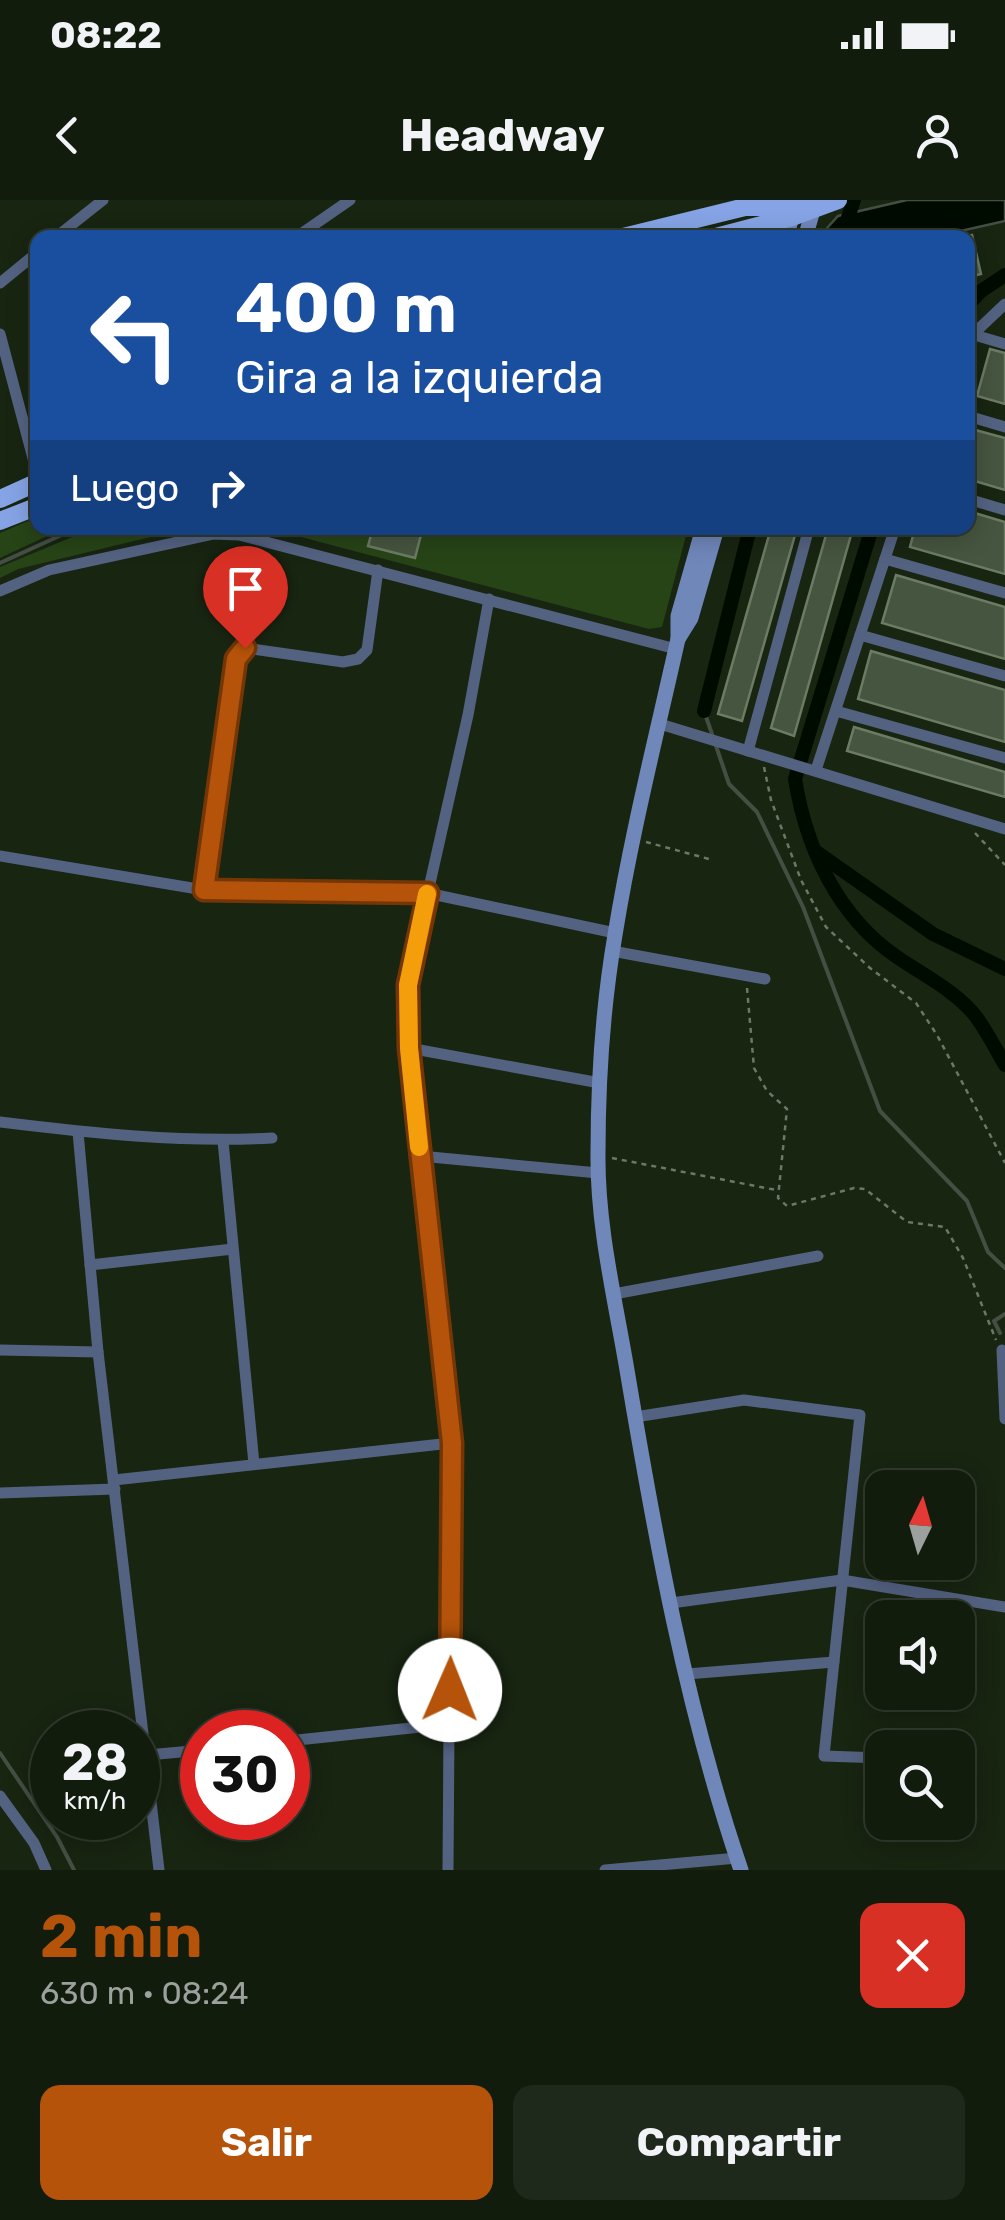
<!DOCTYPE html>
<html lang="es">
<head>
<meta charset="utf-8">
<style>
  body { margin:0; font-family:Rubik,sans-serif; background:#1f291b; color:#f1f3f6; height:100vh; display:flex; flex-direction:column; font-size:38px; white-space:nowrap }
  * { box-sizing:border-box; margin:0 }
  p { font-size:32px; color:#9ca19d }
  .icon { flex:none; width:55px; height:55px; fill:none; stroke:currentColor; stroke-width:2; stroke-linecap:round; stroke-linejoin:round }
  .map { position:relative; height:1670px; overflow:hidden }
  .panel { display:flex; flex-direction:column; background:#121c0d; flex:1 }
  .panel>* { flex:none }
  .hud { position:absolute; left:30px; top:30px; width:945px; height:305px; border-radius:20px; box-shadow:0 5px 25px #0003,0 0 0 2px #313a2e; background:#1a4fa0; color:#fff; overflow:hidden }
  .needle { width:65px; rotate:5deg }
  .buttons { position:absolute; left:865px; top:1270px; display:grid; gap:20px }
  .buttons a { display:grid; place-items:center; width:110px; height:110px; border-radius:20px; background:#121c0d; box-shadow:0 5px 25px #0003,0 0 0 2px #313a2e; font-size:50px }
  .speed { position:absolute; left:30px; top:1510px; display:flex; gap:20px; font-size:50px; font-weight:700; text-align:center }
  .speed>* { display:grid; place-content:center; width:130px; height:130px; border-radius:50%; background:#121c0d; box-shadow:0 5px 25px #0003,0 0 0 2px #313a2e; line-height:1 }
  .speed small { font-size:25px; font-weight:400 }
  .speed .limit { border:15px solid #d22; background:#fff; color:#111 }
  .pin { position:absolute; display:grid; place-items:center; width:85px; height:85px; color:#fff; margin:-102px -42px; border-radius:50% 50% 50% 0; rotate:-45deg; box-shadow:0 0 10px #0007 }
  .pin .icon { rotate:45deg }
  .me { position:absolute; width:110px; margin:-55px; rotate:1deg; stroke-linejoin:round; filter:drop-shadow(0 0 8px #0008) }
  .turn { display:flex; align-items:center; gap:35px; height:210px; padding:0 40px; font-size:45px }
  .turn .icon { width:130px; height:130px; stroke-width:2.5 }
  .turn b { display:block; font-size:70px; line-height:85px }
  .then { display:flex; align-items:center; height:95px; padding:0 40px; background:#0003; gap:20px; font-size:38px }
  .round { display:grid; place-items:center; flex:none; width:105px; height:105px; border-radius:20px; background:#1f291b }
  .overview { display:flex; align-items:center; justify-content:space-between; height:170px; padding:0 40px }
  h1 { font-size:60px; font-weight:700; line-height:75px; color:#b45309 }
  .primary-button { display:flex; gap:20px; margin-top:auto; padding:20px 40px }
  .primary-button a { flex:1; height:115px; border-radius:20px; background:#b45309; color:#fff; font-size:40px; font-weight:700; line-height:115px; text-align:center }
  .primary-button a+a { background:#1f291b; color:#f1f3f6 }
  .status { display:flex; justify-content:space-between; align-items:center; height:70px; padding:0 50px; background:#121c0d; direction:ltr }
  .status svg { height:28px; fill:currentColor }
  header { display:flex; justify-content:space-between; align-items:center; height:130px; padding:0 40px; background:#121c0d; font-size:45px; font-weight:700 }
  .map>svg:first-child { display:block }
</style>
</head>
<body>
<div class="status"><b>08:22</b><svg viewBox="0 0 49 12"><path d="M0 12V9h3v3zM5 12V6h3v6zM10 12V3h3v9zM15 12V0h3v12zM26 1h20v11H26zM47 4h2v5h-2z"/></svg></div>
<header><svg class="icon" aria-label="back" viewBox="0 0 24 24"><path d="M15 5l-7 7 7 7"/></svg>Headway<svg class="icon" aria-label="person" viewBox="0 0 24 24"><circle cx="12" cy="8" r="4"/><path d="M4 21q1-7 8-7t8 7"/></svg></header>
<div class="map">
<svg width="1005" height="1670" viewBox="0 0 1005 1670">
  <rect width="100%" height="100%" fill="#182511"/>
  <g fill="#274417">
    <path d="M37,317L38,328H64L0,358V333Z"/>
    <path d="M94,328H188L18,369L0,378V367Z"/>
    <path d="M267,328H688L662,427L649,429Z"/>
  </g>
  <path fill="#000b00" stroke="#444e43" stroke-width="2.5" d="M907,0H1005V21L934,37H819L838,16Z"/>
  <g fill="none" stroke-linecap="round" stroke-linejoin="round">
    <g stroke="#444e43" stroke-width="4">
      <path d="M0,363L77,328"/>
      <path d="M704,511L712,534"/>
      <path d="M715,543L729,584L757,612L803,707L880,911L967,1001L988,1052L1005,1068"/>
      <path d="M1000,1133L994,1121L1005,1114"/>
      <path d="M0,1553L57,1637L74,1670"/>
    </g>
    <g stroke="#000b00" stroke-width="14">
      <path d="M841,38L854,0"/>
      <path d="M968,105L981,91L1005,75"/>
      <path d="M872,328L795,579C806,648 838,717 897,757C923,775 958,792 977,818C988,833 996,850 1005,865"/>
      <path d="M704,511L750,328"/>
      <path d="M815,651L933,734L1005,769"/>
    </g>
  </g>
  <g fill="#46553f" stroke="#6b7b64" stroke-width="2.5">
    <path d="M972,35L981,74L968,77V36Z"/>
    <path d="M990,149L1005,153V204L977,196Z"/>
    <path d="M968,228L1005,238V290L968,279Z"/>
    <path d="M968,311L1005,322V374L910,347L915,328H968Z"/>
    <path d="M373,328H408L422,331L415,358L368,346Z"/>
    <path d="M771,328H797L742,521L718,514Z"/>
    <path d="M828,328H853L794,536L771,528Z"/>
    <path d="M896,375L1005,407V459L882,423Z"/>
    <path d="M871,451L1005,490V542L858,499Z"/>
    <path d="M854,527L1005,572V597L847,551Z"/>
  </g>
  <g fill="none" stroke-linecap="round" stroke-linejoin="round">
    <g stroke="#6c7867" stroke-width="2.5" stroke-dasharray="5 5" stroke-linecap="butt">
      <path d="M764,567L771,600L801,680L826,727L870,768L916,803L937,835L1005,963"/>
      <path d="M975,633L1005,665"/>
      <path d="M646,642L709,659"/>
      <path d="M747,788L754,868L767,891L787,909L778,998L787,1006L854,988L865,989L907,1022L945,1027L963,1058L996,1140"/>
      <path d="M612,958L776,990"/>
    </g>
    <g stroke="#546282" stroke-width="11">
      <path d="M55,38L103,0"/>
      <path d="M295,38L350,0"/>
      <path d="M0,83L38,52"/>
      <path d="M0,134L38,277"/>
      <path d="M971,134L1005,144"/>
      <path d="M968,139L1005,104"/>
      <path d="M968,216L1005,227"/>
      <path d="M968,299L1005,310"/>
      <path d="M885,359L1005,393"/>
      <path d="M0,391L49,370L214,334L239,335L676,449"/>
      <path d="M860,435L1005,476"/>
      <path d="M836,511L1005,558"/>
      <path d="M660,524L1005,629"/>
      <path d="M748,551L809,328"/>
      <path d="M816,570L895,328"/>
      <path d="M0,656L204,690L427,693L615,733"/>
      <path d="M204,690L238,452L245,448L343,462L358,459L367,450L378,370"/>
      <path d="M612,751L765,779"/>
      <path d="M409,848L600,883"/>
      <path d="M0,922C90,933 181,943 272,938"/>
      <path d="M78,932L98,1152L159,1670"/>
      <path d="M223,941L254,1264"/>
      <path d="M420,956L598,973"/>
      <path d="M90,1065L233,1049"/>
      <path d="M614,1094L818,1056"/>
      <path d="M0,1150L98,1152"/>
      <path d="M1002,1150L1005,1219"/>
      <path d="M635,1217L744,1200L860,1215L824,1556L882,1558"/>
      <path d="M114,1280L451,1243"/>
      <path d="M0,1293L115,1289"/>
      <path d="M671,1403L842,1380L1005,1407"/>
      <path d="M687,1474L834,1462"/>
      <path d="M288,1541L449,1524"/>
      <path d="M148,1555L202,1550"/>
      <path d="M0,1596L34,1643L46,1670"/>
      <path d="M448,1670L451,1243L409,848L407,785L468,515L489,399"/>
      <path d="M605,1670L737,1658"/>
    </g>
    <g stroke="#7087ba" stroke-width="15">
      <path d="M786,38L792,17"/>
      <path d="M805,38L814,7"/>
      <path d="M703,328L678,416V439C656,537 631,636 615,735C603,805 598,881 598,953C597,1025 615,1099 627,1170C655,1337 686,1509 741,1670"/>
      <path d="M678,439L691,418L717,328"/>
    </g>
    <g stroke="#86a4e5" stroke-width="18">
      <path d="M619,38L745,7H814"/>
      <path d="M712,38L792,17L838,0"/>
      <path d="M0,299L38,282"/>
      <path d="M0,321L38,306"/>
    </g>
  </g>
  <g fill="none" stroke-linecap="round" stroke-linejoin="round">
    <defs>
      <path id="route" d="M245,448L236,459L204,690L428,693L408,785L409,848L452,1243L450,1490"/>
    </defs>
    <use href="#route" stroke="#753606" stroke-width="25"/>
    <use href="#route" stroke="#b45309" stroke-width="18"/>
    <path stroke="#f59e0b" stroke-width="18" d="M419,947L409,848L408,785L427,694"/>
  </g>
</svg>
<div class="buttons">
<a><svg class="needle" viewBox="-14 -14 28 28"><path d="M0-13l5 13h-10z" fill="#e53935"/><path d="M0 13l5-13h-10z" fill="#9ca19d"/></svg></a>
<a><svg class="icon" aria-label="sound" viewBox="0 0 24 24"><path d="M4 9h4l5-4v14l-5-4H4zM17 9q2 3 0 6"/></svg></a>
<a><svg class="icon" aria-label="search" viewBox="0 0 24 24"><circle cx="10" cy="10" r="6"/><path d="M15 15l6 6"/></svg></a>
</div>
<div class="speed"><div>28<small>km/h</small></div><div class="limit">30</div></div>
<div class="pin" style="left:245px;top:448px;background:#d93025"><svg class="icon" aria-label="arrive" viewBox="0 0 24 24"><path d="M6 21V4h12l-3 4 3 4H6"/></svg></div>
<svg class="me" style="left:450px;top:1490px" viewBox="-20 -20 40 40"><circle r="19" fill="#fff"/><path d="M0-13L10 11 0 6-10 11z" fill="#b45309"/></svg>
<div class="hud">
<div class="turn"><svg class="icon" aria-label="left" viewBox="0 0 24 24"><path d="M17 20v-9H6M10 6l-5 5 5 5"/></svg><div><b>400 m</b>Gira a la izquierda</div></div>
<div class="then">Luego<svg class="icon" aria-label="right" viewBox="0 0 24 24"><path d="M7 20v-9h11M14 6l5 5-5 5"/></svg></div>
</div>
</div>
<section class="panel">
<div class="overview"><div><h1>2 min</h1><p>630 m · 08:24</p></div><a class="round" style="background:#d93025;color:#fff"><svg class="icon" aria-label="close" viewBox="0 0 24 24"><path d="M6 6l12 12M18 6L6 18"/></svg></a></div>
<div class="primary-button"><a>Salir</a><a>Compartir</a></div>
</section>
</body>
</html>
